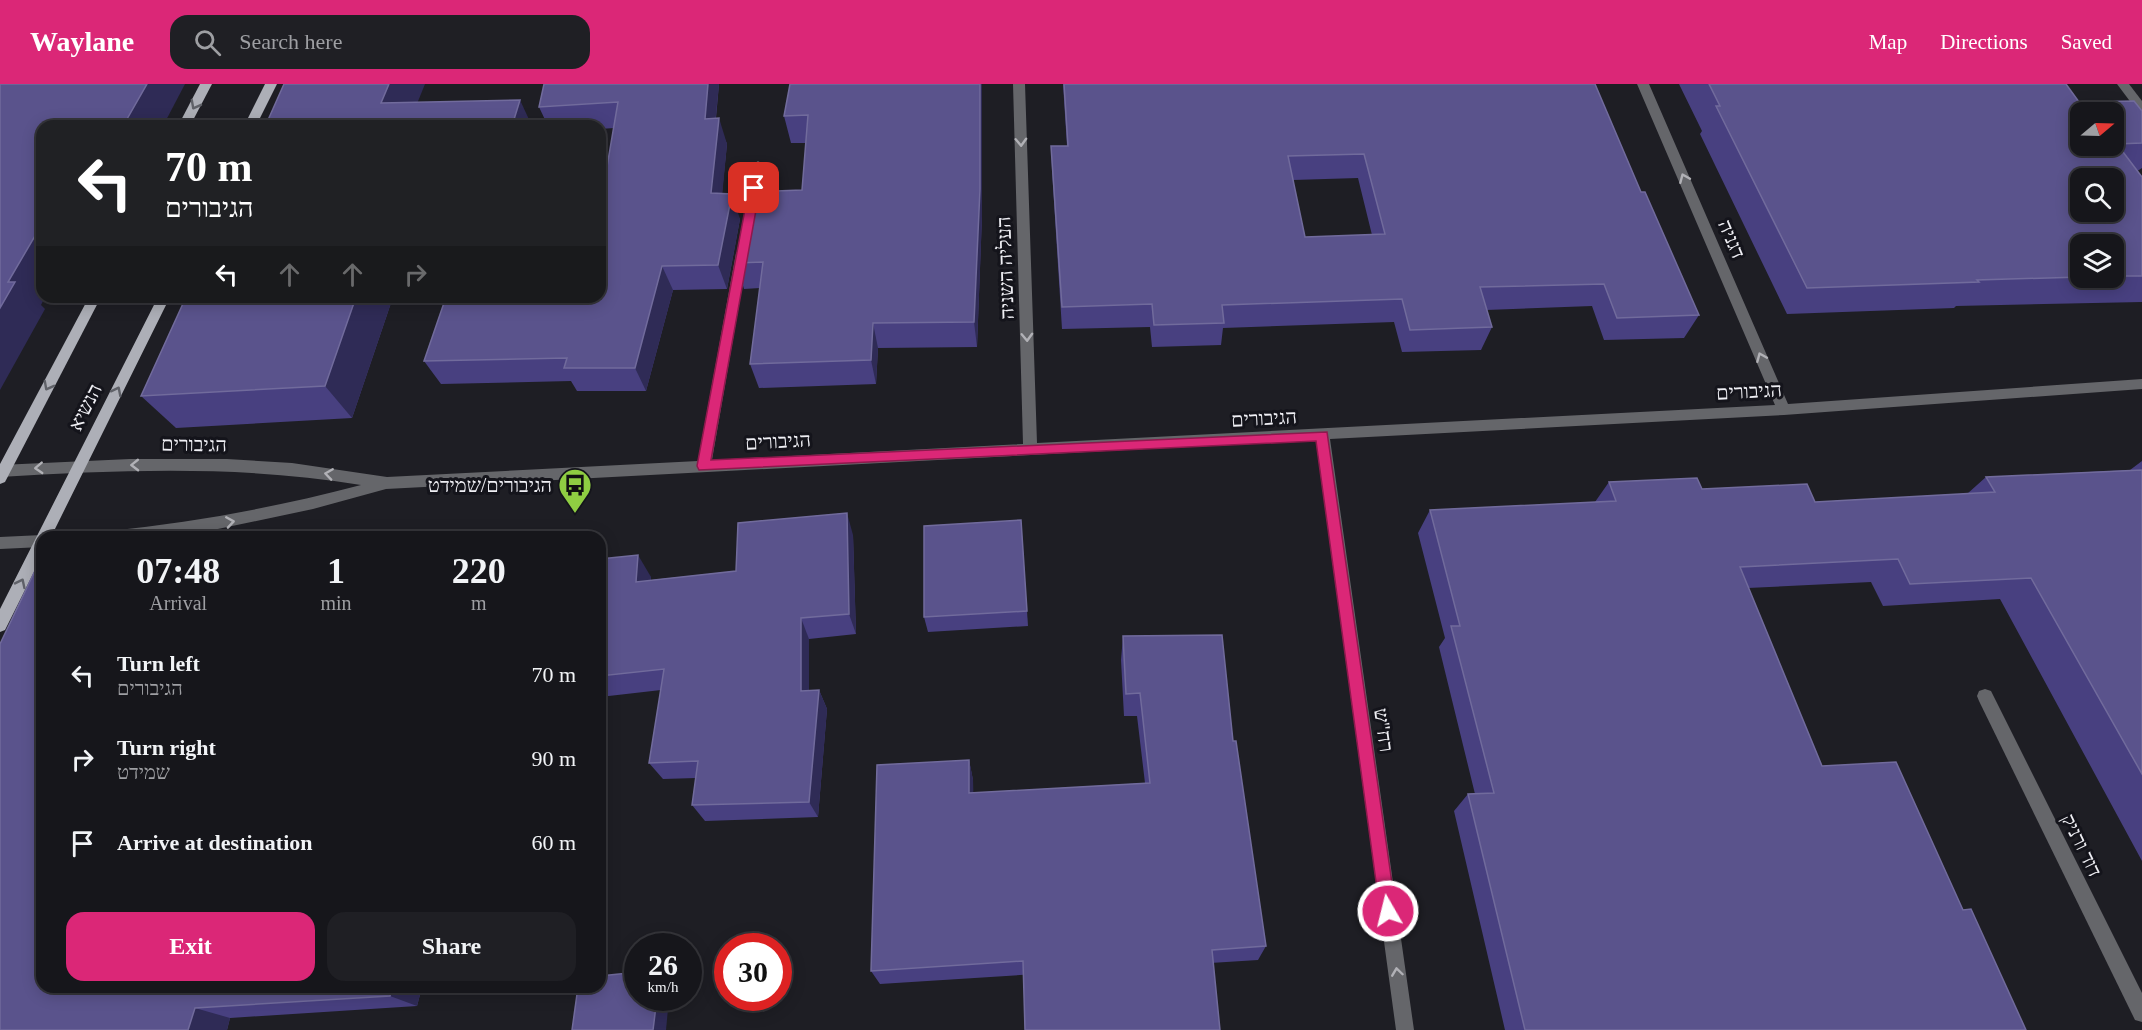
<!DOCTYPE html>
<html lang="en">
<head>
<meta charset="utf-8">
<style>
  body { margin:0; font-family:"Times New Roman","Noto Sans Hebrew",serif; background:#1f1f24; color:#f1f3f6; height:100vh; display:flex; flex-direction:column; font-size:22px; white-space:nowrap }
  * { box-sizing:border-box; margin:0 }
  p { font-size:20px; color:#9e9fa3 }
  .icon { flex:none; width:33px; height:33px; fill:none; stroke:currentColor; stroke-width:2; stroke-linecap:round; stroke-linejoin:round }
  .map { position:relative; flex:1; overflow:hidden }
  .panel { position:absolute; left:36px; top:447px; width:570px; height:462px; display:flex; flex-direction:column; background:#16161b; border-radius:18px; box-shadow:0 3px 15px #0003,0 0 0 2px #35353a }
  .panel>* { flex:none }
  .banner { position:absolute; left:36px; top:36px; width:570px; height:183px; border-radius:18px; box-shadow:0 3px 15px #0003,0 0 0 2px #35353a; background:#202124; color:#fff; overflow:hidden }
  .needle { width:39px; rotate:71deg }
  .controls { position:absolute; left:2070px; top:18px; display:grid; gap:12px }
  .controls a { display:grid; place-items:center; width:54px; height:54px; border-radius:12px; background:#16161b; box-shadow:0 3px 15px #0003,0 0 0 2px #35353a; font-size:30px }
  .speed { position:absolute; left:624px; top:849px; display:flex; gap:12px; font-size:30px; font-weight:700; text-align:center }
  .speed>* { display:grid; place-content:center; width:78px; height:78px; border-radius:50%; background:#16161b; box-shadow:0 3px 15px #0003,0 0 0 2px #35353a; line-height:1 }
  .speed small { font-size:15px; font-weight:400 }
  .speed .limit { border:9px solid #d22; background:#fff; color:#111 }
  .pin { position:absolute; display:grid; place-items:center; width:51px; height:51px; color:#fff; margin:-26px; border-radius:12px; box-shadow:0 3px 9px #0006 }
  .me { position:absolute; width:66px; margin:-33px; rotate:352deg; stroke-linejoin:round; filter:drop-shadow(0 0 4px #0008) }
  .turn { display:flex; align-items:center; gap:21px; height:126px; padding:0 30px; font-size:27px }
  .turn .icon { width:78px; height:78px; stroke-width:2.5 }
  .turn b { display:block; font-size:42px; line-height:51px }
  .lanes { display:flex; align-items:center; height:57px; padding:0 30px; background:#0003; justify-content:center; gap:30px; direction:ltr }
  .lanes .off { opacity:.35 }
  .eta { display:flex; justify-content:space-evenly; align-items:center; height:102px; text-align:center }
  .eta b { font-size:36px; font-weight:800; line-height:42px }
  .cta { display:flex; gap:12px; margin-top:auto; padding:12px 30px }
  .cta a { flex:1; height:69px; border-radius:18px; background:#db2777; color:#fff; font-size:24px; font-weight:800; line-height:69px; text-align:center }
  .cta a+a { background:#1f1f24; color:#f1f3f6 }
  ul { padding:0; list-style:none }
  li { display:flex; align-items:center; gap:18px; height:84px; padding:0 30px }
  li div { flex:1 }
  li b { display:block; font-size:22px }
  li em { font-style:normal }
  header { display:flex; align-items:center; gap:36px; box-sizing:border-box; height:84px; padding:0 30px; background:#db2777; color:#fff }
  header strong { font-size:28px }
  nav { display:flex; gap:33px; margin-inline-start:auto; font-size:21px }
  .search { width:420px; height:54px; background:#1f1f24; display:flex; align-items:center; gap:15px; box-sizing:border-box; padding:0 21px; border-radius:18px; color:#9e9fa3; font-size:22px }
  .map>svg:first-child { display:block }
</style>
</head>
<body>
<header>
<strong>Waylane</strong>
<div class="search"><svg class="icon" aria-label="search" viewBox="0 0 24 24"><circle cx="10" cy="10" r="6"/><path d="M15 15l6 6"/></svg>Search here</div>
<nav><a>Map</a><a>Directions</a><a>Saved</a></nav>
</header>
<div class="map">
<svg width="2142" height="946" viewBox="0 0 2142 946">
  <rect width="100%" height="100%" fill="#1e1e24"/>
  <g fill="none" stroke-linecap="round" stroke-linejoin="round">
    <g fill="#65666a" fill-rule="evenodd">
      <path d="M1013,0H1025L1037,359L1775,321L1637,0H1649L1788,320L2142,295V305L1784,331L1330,355L1414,946H1396L1316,356L386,405L313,425L213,446L167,453H103L105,449L110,447C195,438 278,423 361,401C241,381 121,386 0,393V381L130,375H227L292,379L387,393L698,377L736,169L742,164L748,169L712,376L1023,360Z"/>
      <path d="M2117,0H2129L2142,17V29L2138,28Z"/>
      <path d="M758,77L764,81L756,128L750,132L744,128L752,81Z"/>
      <path d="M42,451L47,453H42V463L0,465V453Z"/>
      <path d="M1985,605L1991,607L2142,909V938L2135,936L1979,617L1977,612L1979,607Z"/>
    </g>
    <g fill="#adafb7" fill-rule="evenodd">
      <path d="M200,0H212L190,42H178Z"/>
      <path d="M265,0H277L256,42H244Z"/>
      <path d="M89,213H101L5,398L0,400V380Z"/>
      <path d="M158,213H170L51,453H42V472L5,546L0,548V525Z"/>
    </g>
  </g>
  <g fill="#484080" fill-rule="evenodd">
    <path d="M544,0H719L716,34L727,60L722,109L740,135L727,205L673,206L646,307H577L571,297L441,300L424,277L601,118L614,44L600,45V42H548L539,23Z"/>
    <path d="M790,0H982V132L977,263L878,264L876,300L759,304L750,280L760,204L744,205L736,179L802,106L806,59H791L784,32Z"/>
    <path d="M1063,0H1595L1641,108L1699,231L1684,254L1604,256L1592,222L1486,226L1492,243L1481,266L1402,268L1394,238L1223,244L1221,261L1152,263L1150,243L1062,245L1052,86L1051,62H1067ZM1358,94L1372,151L1305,153L1293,96Z"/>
    <path d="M1679,0H2066L2079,18L2142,27V84L2139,86L2137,87L2142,93V218L1956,222L1954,224L1787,230L1700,50L1702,47ZM2114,160V194H2080Z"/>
    <path d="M393,213L352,334L176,344L141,312Z"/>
    <path d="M2142,377V777L2000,515L1883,522L1871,498L1748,504L1822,682L1963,826L2026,946H1505L1454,727L1468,710H1475L1439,563L1445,554L1418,449L1430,426L1595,418L1609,398L1702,405L1815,418L1967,410L1986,393L2130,386Z"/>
    <path d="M1021,436L1028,542L928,548L924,533Z"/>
    <path d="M853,451L856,550L809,555V607L819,606L827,625L818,733L705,737L692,721L696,694L663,695L649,679L661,606L600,613V475L651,493V496L736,487Z"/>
    <path d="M1123,552L1233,657L1266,862L1258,876L880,900L871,887L969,676L973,696V709L1145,699L1137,632H1124L1121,576Z"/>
    <path d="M42,903H422L417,922L230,934L227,946H0Z"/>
  </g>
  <g fill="#2f2b56">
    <path d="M147,0H185L163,42H123Z"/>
    <path d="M389,0H425L408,42L381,19Z"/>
    <path d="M708,0H719L713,61L705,35Z"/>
    <path d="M980,0H982V132L977,263L974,238Z"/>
    <path d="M520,16L532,42H512Z"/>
    <path d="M719,34L727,60L720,134L711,109Z"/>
    <path d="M732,110L740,135L727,205L718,181Z"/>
    <path d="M42,140V213H45L41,221L45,225L0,306V224L8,198Z"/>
    <path d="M662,182L673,206L646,307L635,284Z"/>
    <path d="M356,213H393L352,334L325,302Z"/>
    <path d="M873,239L878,264L876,300L871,276Z"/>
    <path d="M847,429L853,451L856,550L849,530Z"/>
    <path d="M415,448L419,453H414Z"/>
    <path d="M638,471L651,493L650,519L636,498Z"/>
    <path d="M801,534L809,555V625L801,607Z"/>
    <path d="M819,606L827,625L818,733L809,718Z"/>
    <path d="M969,676L973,696L974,728L969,709Z"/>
    <path d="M392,903H422L417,922L390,912Z"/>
    <path d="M657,914H669L666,946H653Z"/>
    <path d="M195,924L230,934L227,946H188Z"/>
  </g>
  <g fill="#5a538c" stroke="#716b9c" stroke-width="1.5" fill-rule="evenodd">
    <path d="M0,0H147L123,42H42V140L8,198H15L0,224Z"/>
    <path d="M284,0H389L381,19L520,16L512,42H261L264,36H268Z"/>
    <path d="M544,0H708L705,35L719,34L711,109L732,110L718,181L662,182L635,284H564L567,274L424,277L446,213H600V118H601L618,18L539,23Z"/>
    <path d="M790,0H980V105L974,238L873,239L871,276L750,280L763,178L736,179L749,108L802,106L808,31L784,32Z"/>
    <path d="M1064,0H1595L1641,108H1645L1699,231L1617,234L1604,200L1480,203L1492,243L1410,246L1402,215L1222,221L1224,239L1154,241L1152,220L1062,223L1051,62H1068ZM1364,70L1385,150L1305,153L1288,72Z"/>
    <path d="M1709,0H2066L2079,18L2134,17L2142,27V59L2117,60L2142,93V192H2114V160H2080V193L1977,196L1979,198L1807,204L1716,22H1720ZM2080,28H2114V62H2080ZM2080,94H2114V128H2080Z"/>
    <path d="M186,213H356L325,302L141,312Z"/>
    <path d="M2142,386V690L2031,494L1910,500L1898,475L1740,483L1822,682L1896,678L1963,826L1971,825L2026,946H1525L1468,710L1494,709L1451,542H1460L1430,426L1616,417L1609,398L1697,394L1702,405L1807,400L1815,418L1995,408L1986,393Z"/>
    <path d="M847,429L849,530L801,534V607L819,606L809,718L692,721L698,677L649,679L664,585L600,592V475L638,471L636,498L736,487L738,439Z"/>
    <path d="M1021,436L1027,527L924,533V442Z"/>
    <path d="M415,448L414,453H351Z"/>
    <path d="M42,472V903H392L390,912L195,924L188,946H0V560Z"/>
    <path d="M1222,551L1233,657H1236L1266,862L1212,866L1220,946H1025L1023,877L871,887L877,681L969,676V709L1150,699L1140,609L1126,610L1123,552Z"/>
    <path d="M638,888V914H657L653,946H572L578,903H600V892Z"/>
  </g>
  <defs><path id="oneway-chevron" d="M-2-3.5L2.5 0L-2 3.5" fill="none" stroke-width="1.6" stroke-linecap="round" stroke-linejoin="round" transform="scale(1.5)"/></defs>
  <g stroke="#606269">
    <use href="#oneway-chevron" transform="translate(195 21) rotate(118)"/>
    <use href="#oneway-chevron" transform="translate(48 302) rotate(118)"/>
    <use href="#oneway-chevron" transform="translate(117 307) rotate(-63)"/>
    <use href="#oneway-chevron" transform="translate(21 499) rotate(-64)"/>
  </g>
  <g stroke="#b1b1b6">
    <use href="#oneway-chevron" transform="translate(1021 58) rotate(88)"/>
    <use href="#oneway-chevron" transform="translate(1684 94) rotate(-113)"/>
    <use href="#oneway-chevron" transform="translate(1027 253) rotate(88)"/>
    <use href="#oneway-chevron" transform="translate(1761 273) rotate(-113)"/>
    <use href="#oneway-chevron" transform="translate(135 381) rotate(179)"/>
    <use href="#oneway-chevron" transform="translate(39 384) rotate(177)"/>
    <use href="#oneway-chevron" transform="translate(329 390) rotate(-172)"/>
    <use href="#oneway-chevron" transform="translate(230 438) rotate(-9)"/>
    <use href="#oneway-chevron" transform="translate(1397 888) rotate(-98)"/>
  </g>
  <path fill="#db2777" stroke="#8e194d" stroke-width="1.5" d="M754,100L760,104L711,376L1327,348L1396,827L1394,833L1388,835L1383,833L1380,827L1316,357L699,386L697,382L749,104Z"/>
  <defs>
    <symbol id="bus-pin" viewBox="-11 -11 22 30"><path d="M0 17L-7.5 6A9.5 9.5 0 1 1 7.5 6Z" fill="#8fcd42" stroke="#14141b"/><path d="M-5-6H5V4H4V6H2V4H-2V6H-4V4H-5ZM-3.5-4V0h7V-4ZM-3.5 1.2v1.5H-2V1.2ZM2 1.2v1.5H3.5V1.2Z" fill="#111"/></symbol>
  </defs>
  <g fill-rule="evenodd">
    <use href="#bus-pin" x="556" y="382" width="38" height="52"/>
  </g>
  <g text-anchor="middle" stroke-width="6" stroke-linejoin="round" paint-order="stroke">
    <g font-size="20" fill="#efeff4" stroke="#14141b">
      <text transform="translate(1732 155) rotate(67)" y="7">דגניה</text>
      <text transform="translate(1005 184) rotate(-92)" y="7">העליה השניה</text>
      <text transform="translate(1749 307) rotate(-3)" y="7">הגיבורים</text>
      <text transform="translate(85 323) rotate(-63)" y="7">הנשיא</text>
      <text transform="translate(1264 334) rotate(-3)" y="7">הגיבורים</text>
      <text transform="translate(778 357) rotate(-3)" y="7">הגיבורים</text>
      <text transform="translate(194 360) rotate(1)" y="7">הגיבורים</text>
      <text transform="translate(1384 646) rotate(82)" y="7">רח"ש</text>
      <text transform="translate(2082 761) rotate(64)" y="7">דוד ורניק</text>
    </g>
    <g font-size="20" fill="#efeff4" stroke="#14141b" text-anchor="end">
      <text x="552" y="408">הגיבורים/שמידט</text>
    </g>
  </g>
</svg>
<div class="controls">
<a><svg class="needle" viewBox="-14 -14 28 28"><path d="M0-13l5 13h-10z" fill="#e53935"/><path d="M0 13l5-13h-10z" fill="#9e9fa3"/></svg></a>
<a><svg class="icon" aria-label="search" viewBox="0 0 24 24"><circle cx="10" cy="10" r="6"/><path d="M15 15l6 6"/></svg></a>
<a><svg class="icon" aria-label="layers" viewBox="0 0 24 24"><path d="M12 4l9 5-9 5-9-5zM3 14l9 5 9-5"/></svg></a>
</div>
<div class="speed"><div>26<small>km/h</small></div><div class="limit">30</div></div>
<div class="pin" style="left:754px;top:104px;background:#d93025"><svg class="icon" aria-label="arrive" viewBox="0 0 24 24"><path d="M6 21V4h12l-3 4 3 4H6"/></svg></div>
<svg class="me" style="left:1388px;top:827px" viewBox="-20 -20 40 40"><circle r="17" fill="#db2777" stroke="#fff" stroke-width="3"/><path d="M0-11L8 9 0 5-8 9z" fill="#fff"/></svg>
<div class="banner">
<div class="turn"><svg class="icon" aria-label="left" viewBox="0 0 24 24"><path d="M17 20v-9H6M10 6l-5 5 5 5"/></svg><div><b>70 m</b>הגיבורים</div></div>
<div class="lanes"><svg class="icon" aria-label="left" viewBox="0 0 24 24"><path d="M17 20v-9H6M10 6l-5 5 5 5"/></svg><svg class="icon off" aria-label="ahead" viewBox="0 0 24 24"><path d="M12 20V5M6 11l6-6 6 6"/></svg><svg class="icon off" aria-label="ahead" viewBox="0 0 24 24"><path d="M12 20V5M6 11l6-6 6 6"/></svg><svg class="icon off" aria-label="right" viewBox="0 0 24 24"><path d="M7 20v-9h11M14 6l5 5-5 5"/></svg></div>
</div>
<section class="panel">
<div class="eta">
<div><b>07:48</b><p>Arrival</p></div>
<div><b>1</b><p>min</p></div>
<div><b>220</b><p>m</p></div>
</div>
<ul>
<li><svg class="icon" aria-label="left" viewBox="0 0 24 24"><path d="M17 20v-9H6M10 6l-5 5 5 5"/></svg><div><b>Turn left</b><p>הגיבורים</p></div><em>70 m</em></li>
<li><svg class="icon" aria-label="right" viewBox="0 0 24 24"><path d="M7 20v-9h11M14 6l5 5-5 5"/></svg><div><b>Turn right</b><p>שמידט</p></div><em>90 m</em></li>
<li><svg class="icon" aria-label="arrive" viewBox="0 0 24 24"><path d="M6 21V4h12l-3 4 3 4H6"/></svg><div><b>Arrive at destination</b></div><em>60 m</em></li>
</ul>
<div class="cta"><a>Exit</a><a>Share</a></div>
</section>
</div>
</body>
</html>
